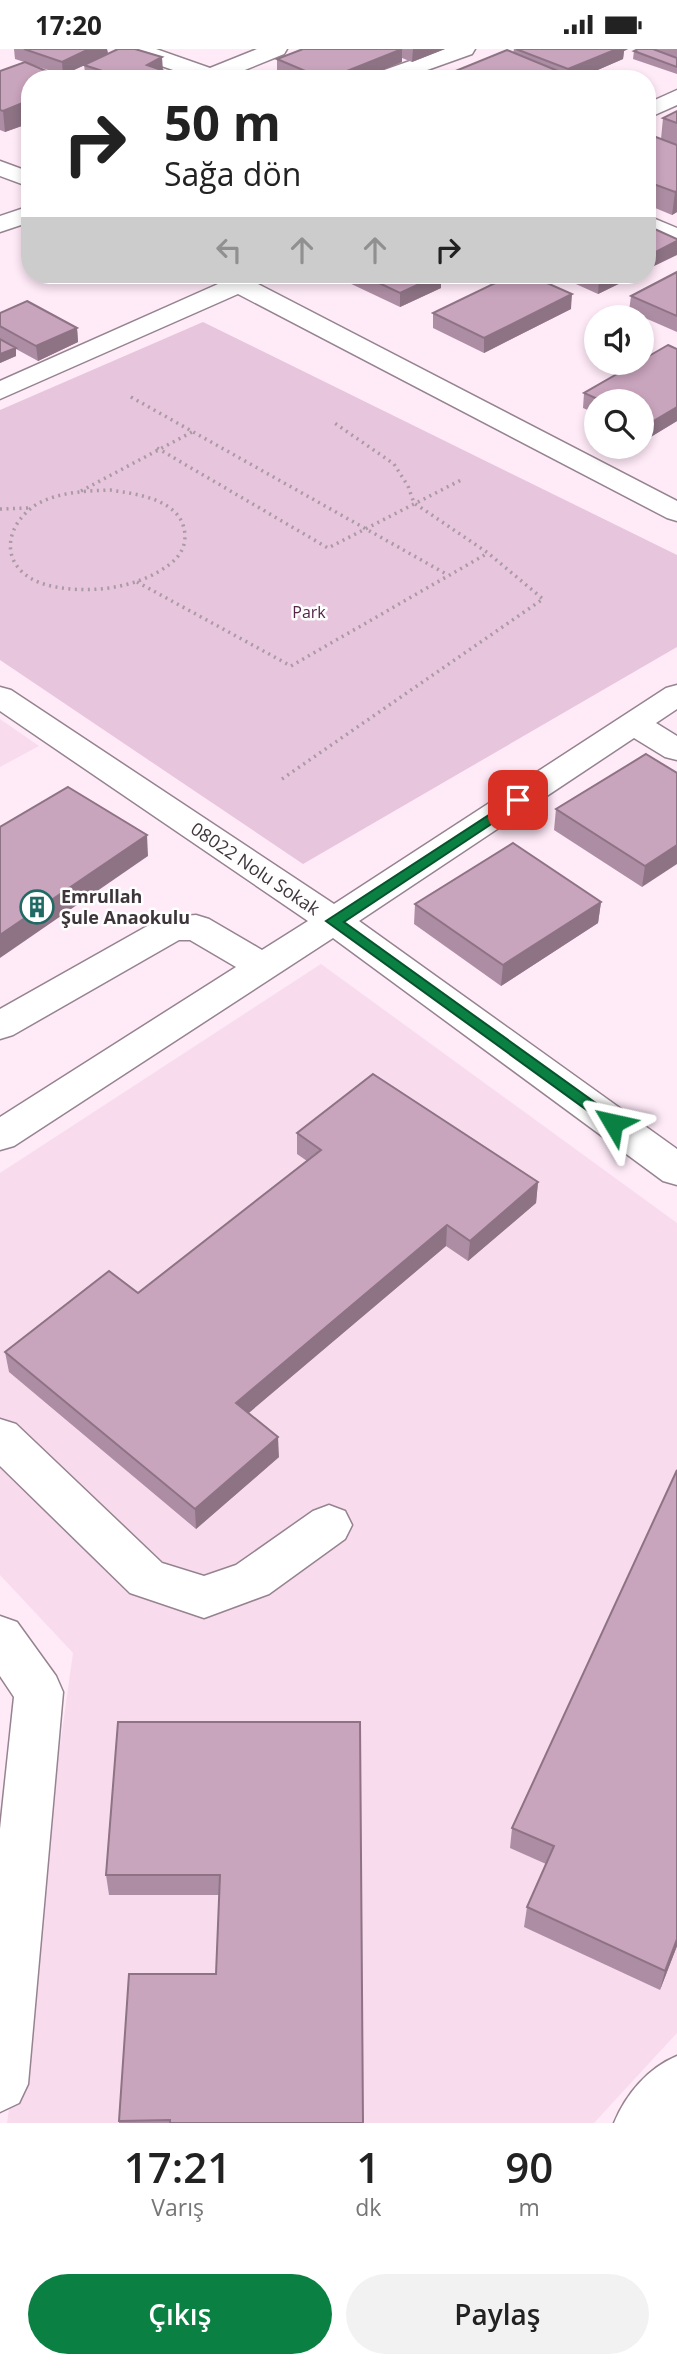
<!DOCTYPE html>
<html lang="tr">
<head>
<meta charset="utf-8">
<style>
  body { margin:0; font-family:"Open Sans",sans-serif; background:#f2f2f2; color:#222; height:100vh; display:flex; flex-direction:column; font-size:26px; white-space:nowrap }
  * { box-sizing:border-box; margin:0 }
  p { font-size:23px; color:#767676 }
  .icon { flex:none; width:38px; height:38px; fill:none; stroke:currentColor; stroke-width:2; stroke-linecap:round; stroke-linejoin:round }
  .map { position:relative; height:2074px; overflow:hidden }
  .panel { display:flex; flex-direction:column; background:#fff; flex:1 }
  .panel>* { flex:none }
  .guide { position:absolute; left:21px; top:21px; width:635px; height:214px; border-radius:28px; box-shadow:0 4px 10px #0003; background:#fff; color:#222; overflow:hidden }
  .buttons { position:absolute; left:584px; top:256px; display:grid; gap:14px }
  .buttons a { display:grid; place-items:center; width:70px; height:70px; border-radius:50%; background:#fff; box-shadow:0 4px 10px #0003; font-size:35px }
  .pin { position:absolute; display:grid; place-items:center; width:60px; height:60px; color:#fff; margin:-30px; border-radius:14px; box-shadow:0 4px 10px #0006 }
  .me { position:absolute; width:77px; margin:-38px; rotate:306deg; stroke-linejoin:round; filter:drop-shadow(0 0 5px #0008) }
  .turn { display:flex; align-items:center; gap:24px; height:147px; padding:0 28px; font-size:32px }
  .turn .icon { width:91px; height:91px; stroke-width:2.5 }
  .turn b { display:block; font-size:49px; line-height:60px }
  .lanes { display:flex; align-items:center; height:66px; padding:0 28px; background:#0003; justify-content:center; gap:35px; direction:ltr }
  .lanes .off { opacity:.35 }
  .eta { display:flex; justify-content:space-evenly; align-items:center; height:119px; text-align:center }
  .eta b { font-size:42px; font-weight:600; line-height:49px }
  .primary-button { display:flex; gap:14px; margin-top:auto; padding:14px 28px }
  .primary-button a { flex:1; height:80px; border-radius:42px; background:#0b8043; color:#fff; font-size:28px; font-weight:600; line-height:80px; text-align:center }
  .primary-button a+a { background:#f2f2f2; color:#222 }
  .status { display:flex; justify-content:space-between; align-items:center; height:49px; padding:0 35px; background:#fff; direction:ltr }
  .status svg { height:19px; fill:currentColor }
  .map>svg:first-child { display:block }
</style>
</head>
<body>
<div class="status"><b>17:20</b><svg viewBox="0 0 49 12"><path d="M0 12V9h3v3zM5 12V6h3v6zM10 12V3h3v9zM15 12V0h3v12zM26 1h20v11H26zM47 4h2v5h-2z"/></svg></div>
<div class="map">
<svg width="677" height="2074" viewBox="0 0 677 2074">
  <rect width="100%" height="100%" fill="#ffeaf8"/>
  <g fill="#f8dcee">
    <path d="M0,670L39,697L0,718Z"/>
    <path d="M321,915L677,1174V1984L594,2074H7L73,1604L0,1526V1124Z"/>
  </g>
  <path fill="#e7c5dc" d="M203,273L677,506V598L303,815L0,611V361Z"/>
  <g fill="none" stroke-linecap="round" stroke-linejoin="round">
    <defs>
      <g id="minor">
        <path d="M124,0H156L210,19L257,0H287L284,5L230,27L232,30H199L127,5Z"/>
        <path d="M444,0H475L472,5L402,30H370L373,25Z"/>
        <path d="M677,41V56L648,69V54Z"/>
        <path d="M0,112L30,123V138L0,127Z"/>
        <path d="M30,157V173L0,183V167Z"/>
        <path d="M648,167L677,179V195L648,183Z"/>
        <path d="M209,226H265L267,228L258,235L677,452V472L667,469L238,245L0,350V332L218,235Z"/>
        <path d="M677,636V660L656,674L677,687V711L665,708L634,689L359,872L677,1100V1136L663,1132L333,889L14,1097L0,1101V1068L236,918L190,891H179L13,986L0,990V960L158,871L171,868L196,866L209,870L262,901L308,872L0,662V638L11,641L334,855L666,639Z"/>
        <path d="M0,1370L16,1375L162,1514L204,1527L236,1516L313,1462L329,1456L345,1462L352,1476L345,1490L269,1545L204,1569L130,1544L0,1417Z"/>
        <path d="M0,1567L17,1573L56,1627L63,1643L28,2035L19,2054L0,2063V1780L14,1648L0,1627Z"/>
        <path d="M677,2007V2074H614C626,2045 648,2019 677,2007Z"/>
      </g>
    </defs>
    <use href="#minor" stroke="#968390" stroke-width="3"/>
    <path stroke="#a99aa4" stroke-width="2.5" stroke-dasharray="1 3.5" stroke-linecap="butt" d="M131,348L134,350"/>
    <g stroke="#a99aa4" stroke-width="3.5" stroke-dasharray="2 4.5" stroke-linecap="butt">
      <path d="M131,348L448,526"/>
      <path d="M157,399L328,499L463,430"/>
      <path d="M110,441C138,445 184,451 185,487C185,499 179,508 170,515C138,540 86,546 47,536C0,523 0,479 37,455C59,443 85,442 110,441Z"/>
      <path d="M81,442L192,383"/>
      <path d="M0,460L28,459"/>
      <path d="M137,533L291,617L488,504"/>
      <path d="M282,730L543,550L488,504L414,454L408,437L394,415L333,373"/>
    </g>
    <use href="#minor" fill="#fff" fill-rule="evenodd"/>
  </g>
  <g fill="#ad8da3">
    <path d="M14,0H107L108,5L170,24L171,30H86L84,16L92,13L63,26L33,16L30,30V74L5,83L0,81V22L24,13L15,10Z"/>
    <path d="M303,0H445L412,13L402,9V13L361,30H292L277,23V10Z"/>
    <path d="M514,0H628L624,2L623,10L579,29L580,30H448V25L513,4Z"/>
    <path d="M638,0H677V25L633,10L634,2Z"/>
    <path d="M677,62V163L672,166L648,156V85L661,90L663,69Z"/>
    <path d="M677,223V283L629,262L631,247Z"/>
    <path d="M345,226H441V239L400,258L345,232Z"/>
    <path d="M556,226H637L598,245Z"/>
    <path d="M571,260L484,304L433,279V264Z"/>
    <path d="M0,264L77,279L78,293L38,312L16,300V307L0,314Z"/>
    <path d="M677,300V372L649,389L642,386V352H597V365L583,359L584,344Z"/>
    <path d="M677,724L642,838L554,781L556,760Z"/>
    <path d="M601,853L598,874L501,937L414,875L415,855Z"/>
    <path d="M297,1084L538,1133L536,1154L468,1212L446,1197L248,1364L279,1408L196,1480L9,1323L5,1303L138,1244L307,1112L297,1105Z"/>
    <path d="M677,1421V1897L660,1941L524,1878L527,1858L546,1815L510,1799L512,1779Z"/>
    <path d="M360,1673L363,2074H119V2072L216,1925L220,1846H109L106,1826Z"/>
  </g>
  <g fill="#8d7384">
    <path d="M89,0H107L108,5L63,26L62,13Z"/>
    <path d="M402,0V13L361,30H327Z"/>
    <path d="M413,0H445L412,13Z"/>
    <path d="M616,0H628L624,2L623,10L577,30H568V20Z"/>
    <path d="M162,8L163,22L147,16Z"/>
    <path d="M170,24L171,30H158Z"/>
    <path d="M563,24L562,30H548Z"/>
    <path d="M30,51V74L5,83L3,62Z"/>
    <path d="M677,142V163L672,166L675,143Z"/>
    <path d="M677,192V206L648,220V207Z"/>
    <path d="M439,226H441V239L400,258V244Z"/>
    <path d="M608,226H637L598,245L599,230Z"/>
    <path d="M572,245L571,260L484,304V289Z"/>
    <path d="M77,279L78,293L38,312L36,297Z"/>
    <path d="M16,299V307L0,314V305Z"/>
    <path d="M677,358V372L649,389L650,374Z"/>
    <path d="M147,786L148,807L0,909V886Z"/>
    <path d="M677,796V815L642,838L645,817Z"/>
    <path d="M601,853L598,874L501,937L503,916Z"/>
    <path d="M538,1133L536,1154L468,1212L470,1192Z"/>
    <path d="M447,1176L446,1197L237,1374L236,1354Z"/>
    <path d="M278,1388L279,1408L196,1480L195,1460Z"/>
    <path d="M677,1890V1897L660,1941L665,1922Z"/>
  </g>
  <g fill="#c9a4bd" stroke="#8d7384" stroke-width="2">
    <path d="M24,0H89L62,13Z"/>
    <path d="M118,0H135L162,8L147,16L170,24L158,30H127L84,16Z"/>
    <path d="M303,0H402L327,30H324L277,10Z"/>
    <path d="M516,0H617L568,20Z"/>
    <path d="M638,0H653L677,9V18L634,2Z"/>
    <path d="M507,1L563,24L548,30H460L448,25Z"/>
    <path d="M25,13L65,30H30V51L3,62L0,61V22Z"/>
    <path d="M573,27L580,30H567Z"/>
    <path d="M677,62V74L663,69Z"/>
    <path d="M648,85L677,96V142L675,143L648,133Z"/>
    <path d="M648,177L677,190V192L648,207Z"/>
    <path d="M677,223V267L631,247Z"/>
    <path d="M362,226H439L400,244Z"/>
    <path d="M512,226H529L572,245L484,289L433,264Z"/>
    <path d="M589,226H608L599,230Z"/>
    <path d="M27,252L77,279L36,297L0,277V264Z"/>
    <path d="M0,290L16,299L0,305Z"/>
    <path d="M668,296L677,300V358L650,374L642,370V352H602L584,344L638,313H642V311Z"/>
    <path d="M646,705L677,724V796L645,817L556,760Z"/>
    <path d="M68,738L147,786L0,886V778Z"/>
    <path d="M513,794L601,853L503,916L415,855Z"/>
    <path d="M373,1025L538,1133L470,1192L447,1176L236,1354L278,1388L195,1460L5,1303L109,1222L138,1244L321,1101L297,1084Z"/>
    <path d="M677,1421V1890L665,1922L527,1858L554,1797L512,1779Z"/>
    <path d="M118,1673H360L363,2074H170V2071L119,2072L129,1925H216L220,1826H106Z"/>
  </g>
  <path fill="#0b8043" stroke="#07532c" stroke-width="2" d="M518,747L525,751L523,754L344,873L618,1070L621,1074L618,1078L613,1080L326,872Z"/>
  <defs>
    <symbol id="building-ring" viewBox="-11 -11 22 22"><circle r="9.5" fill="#fefefe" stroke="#206a65" stroke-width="1.5"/><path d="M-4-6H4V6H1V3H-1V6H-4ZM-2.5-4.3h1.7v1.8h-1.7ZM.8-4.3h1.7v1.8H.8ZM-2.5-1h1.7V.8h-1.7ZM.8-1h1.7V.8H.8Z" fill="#206a65"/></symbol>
  </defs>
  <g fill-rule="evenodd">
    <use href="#building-ring" x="18" y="839" width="38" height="38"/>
  </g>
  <g text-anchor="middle" stroke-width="5" stroke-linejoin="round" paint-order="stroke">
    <g font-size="16" fill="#542548" stroke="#fefefe">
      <text x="309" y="569">Park</text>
    </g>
    <g font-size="18" fill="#3d353a" stroke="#fefefe">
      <text transform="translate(255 820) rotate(34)" y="6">08022 Nolu Sokak</text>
    </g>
    <g font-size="18" font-weight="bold" fill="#3d353a" stroke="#fefefe" text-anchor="start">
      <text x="61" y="854">Emrullah<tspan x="61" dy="21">Şule Anaokulu</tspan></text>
    </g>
  </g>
</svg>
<div class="buttons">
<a><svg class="icon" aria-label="sound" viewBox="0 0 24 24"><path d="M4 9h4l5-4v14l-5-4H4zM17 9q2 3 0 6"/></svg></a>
<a><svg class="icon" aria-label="search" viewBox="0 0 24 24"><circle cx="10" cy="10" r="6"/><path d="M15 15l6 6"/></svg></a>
</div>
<div class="pin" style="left:518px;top:751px;background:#d93025"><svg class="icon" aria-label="arrive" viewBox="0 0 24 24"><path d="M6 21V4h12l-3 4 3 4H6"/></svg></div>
<svg class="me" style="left:613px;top:1074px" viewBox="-20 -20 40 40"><path d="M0-17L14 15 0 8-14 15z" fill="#0b8043" stroke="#fff" stroke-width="4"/></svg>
<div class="guide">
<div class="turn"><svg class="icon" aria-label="right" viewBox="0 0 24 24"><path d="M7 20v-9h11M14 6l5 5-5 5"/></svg><div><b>50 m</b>Sağa dön</div></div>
<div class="lanes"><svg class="icon off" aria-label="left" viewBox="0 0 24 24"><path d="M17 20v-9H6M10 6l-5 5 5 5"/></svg><svg class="icon off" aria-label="ahead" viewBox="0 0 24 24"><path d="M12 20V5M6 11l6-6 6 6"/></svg><svg class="icon off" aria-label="ahead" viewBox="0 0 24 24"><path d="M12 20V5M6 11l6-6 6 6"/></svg><svg class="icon" aria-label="right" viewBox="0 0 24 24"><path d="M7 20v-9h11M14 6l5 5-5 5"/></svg></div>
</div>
</div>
<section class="panel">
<div class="eta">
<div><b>17:21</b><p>Varış</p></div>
<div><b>1</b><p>dk</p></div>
<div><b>90</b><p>m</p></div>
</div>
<div class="primary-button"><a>Çıkış</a><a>Paylaş</a></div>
</section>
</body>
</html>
